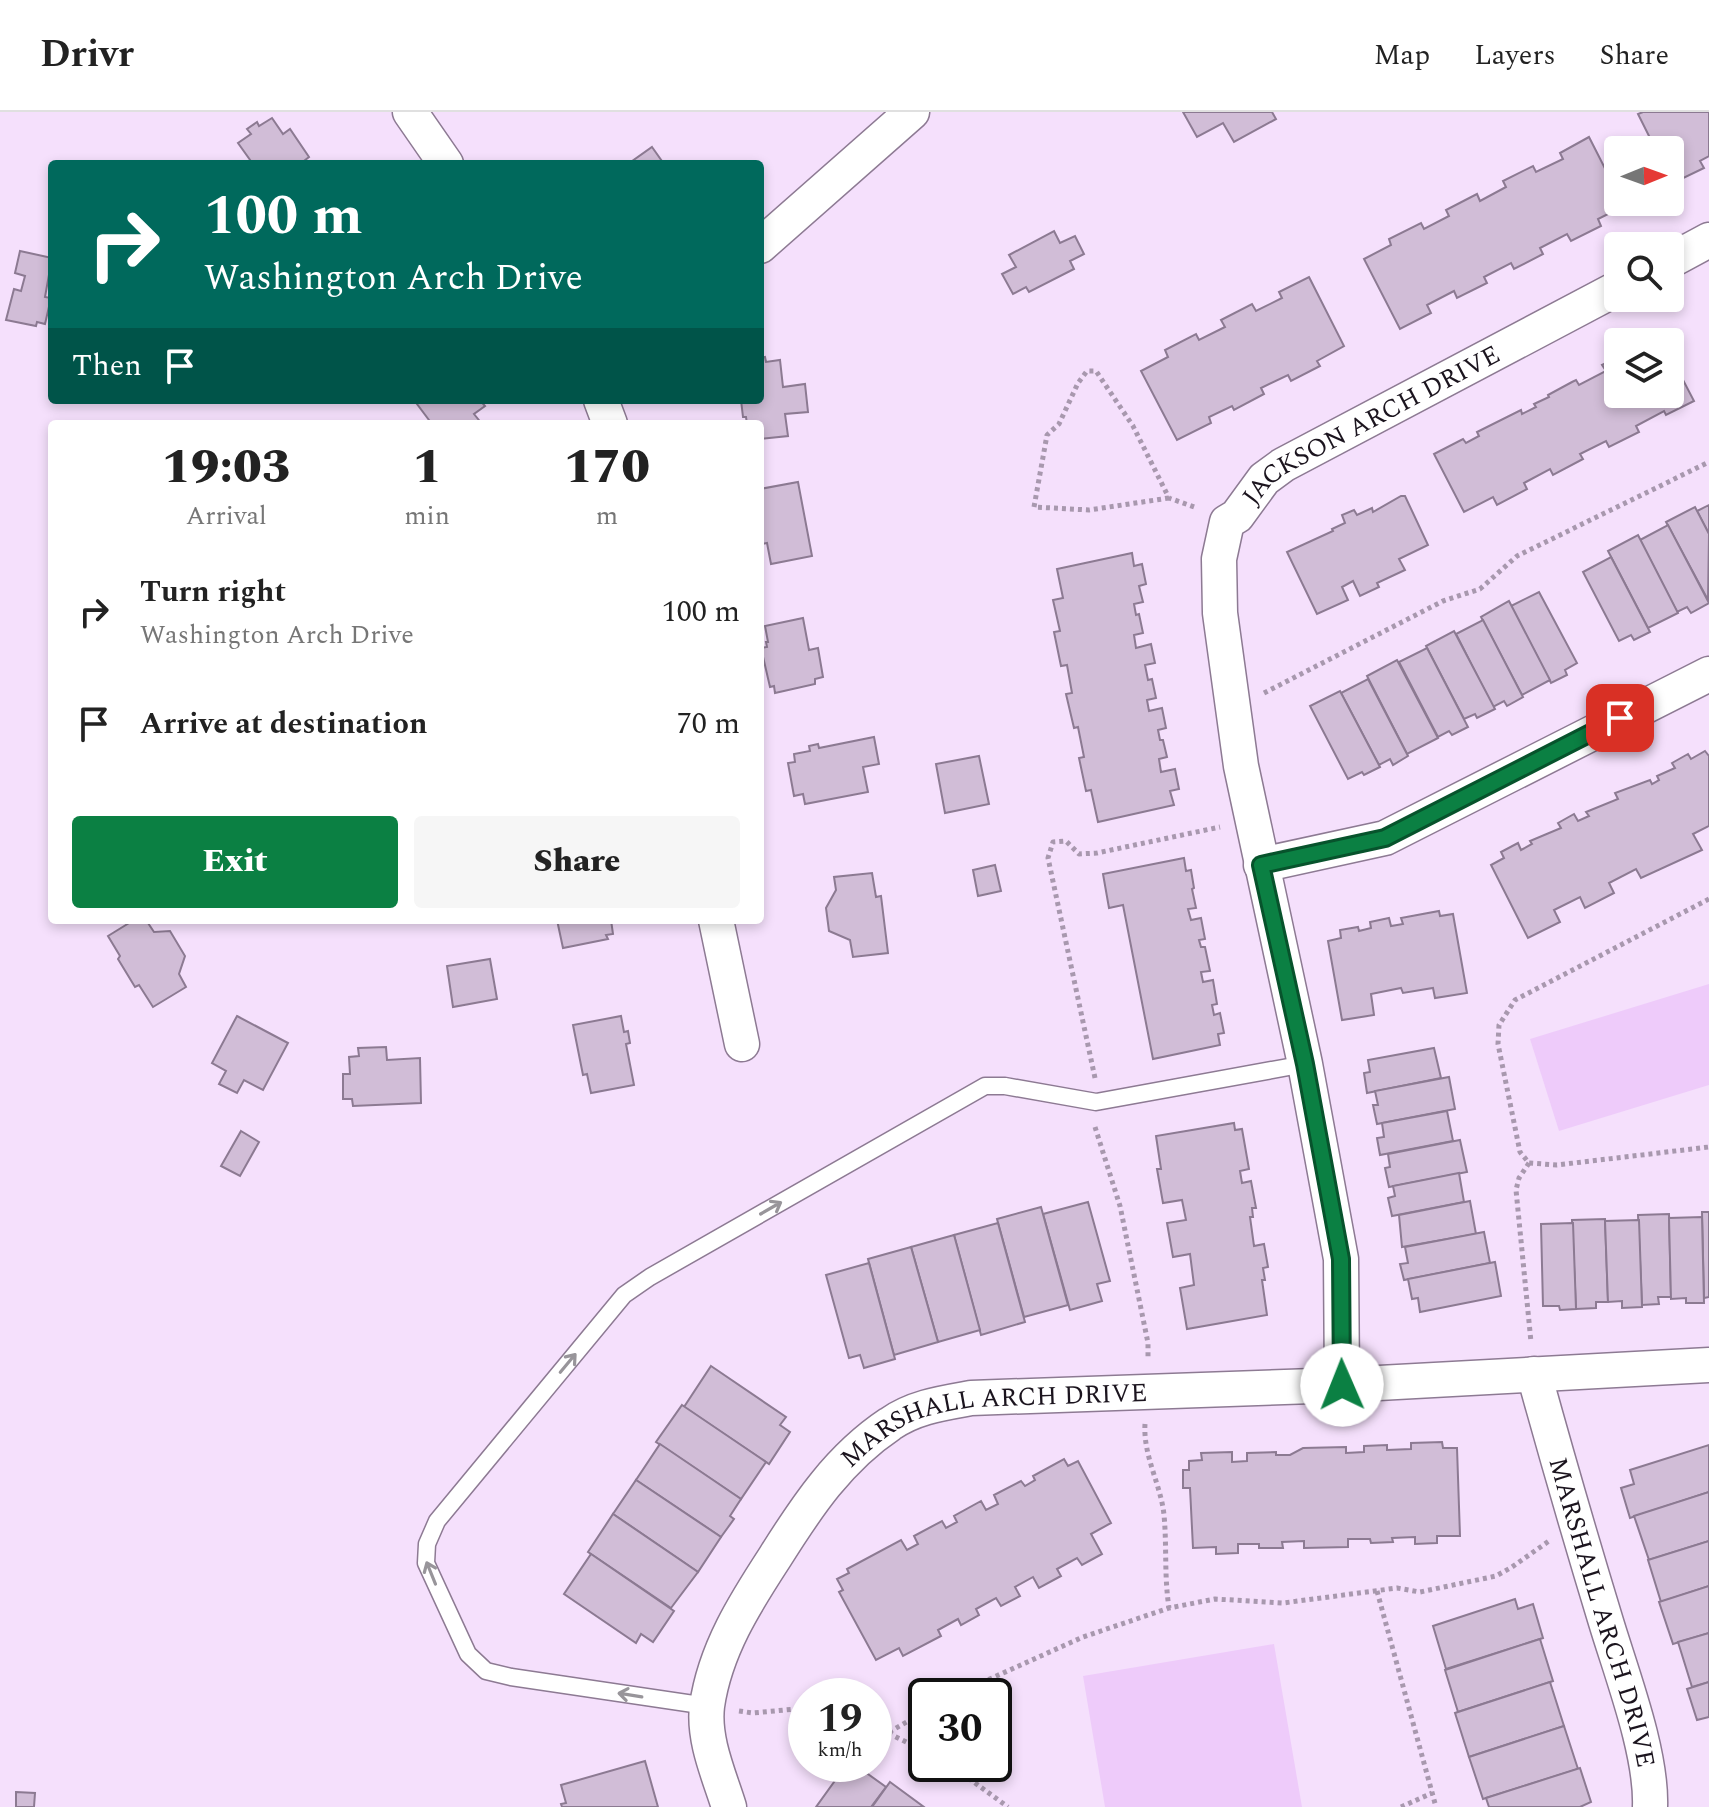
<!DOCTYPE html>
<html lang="en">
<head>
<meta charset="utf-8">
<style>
  body { margin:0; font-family:Spectral,serif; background:#f6f6f6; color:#222; height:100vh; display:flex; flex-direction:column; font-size:30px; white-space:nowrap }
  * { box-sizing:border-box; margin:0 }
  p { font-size:26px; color:#767676 }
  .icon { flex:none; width:44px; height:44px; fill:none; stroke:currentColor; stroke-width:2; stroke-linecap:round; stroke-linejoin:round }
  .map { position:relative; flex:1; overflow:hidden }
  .details { position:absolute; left:48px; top:308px; width:716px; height:504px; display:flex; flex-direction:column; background:#fff; border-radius:8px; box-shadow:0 4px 12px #0003 }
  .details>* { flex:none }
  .guide { position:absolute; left:48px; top:48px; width:716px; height:244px; border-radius:8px; box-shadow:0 4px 12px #0003; background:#00695c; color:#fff; overflow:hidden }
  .needle { width:52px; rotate:89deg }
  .buttons { position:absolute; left:1604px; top:24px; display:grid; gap:16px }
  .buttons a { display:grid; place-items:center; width:80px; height:80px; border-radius:8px; background:#fff; box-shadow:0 4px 12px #0003; font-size:40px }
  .speed { position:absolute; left:788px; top:1566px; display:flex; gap:16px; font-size:40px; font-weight:700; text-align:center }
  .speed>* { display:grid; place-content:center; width:104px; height:104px; border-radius:50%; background:#fff; box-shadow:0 4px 12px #0003; line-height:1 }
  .speed small { font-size:20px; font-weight:400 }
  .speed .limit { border:4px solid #111; border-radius:12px; background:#fff; color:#111 }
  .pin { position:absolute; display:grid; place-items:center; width:68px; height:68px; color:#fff; margin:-34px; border-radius:16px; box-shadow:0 4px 12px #0006 }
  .me { position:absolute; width:88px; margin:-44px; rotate:359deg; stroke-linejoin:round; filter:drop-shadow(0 0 6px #0008) }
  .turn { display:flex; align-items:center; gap:28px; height:168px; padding:0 24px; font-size:36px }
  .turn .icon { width:104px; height:104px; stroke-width:2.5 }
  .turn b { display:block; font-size:56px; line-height:68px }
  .then { display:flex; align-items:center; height:76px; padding:0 24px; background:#0003; gap:16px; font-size:30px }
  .eta { display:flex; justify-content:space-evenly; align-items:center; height:136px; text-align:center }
  .eta b { font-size:48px; font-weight:800; line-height:56px }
  .action { display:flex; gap:16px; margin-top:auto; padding:16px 24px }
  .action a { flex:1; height:92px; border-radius:8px; background:#0b8043; color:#fff; font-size:32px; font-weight:800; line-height:92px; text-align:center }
  .action a+a { background:#f6f6f6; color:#222 }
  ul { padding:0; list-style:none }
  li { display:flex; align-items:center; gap:24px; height:112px; padding:0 24px }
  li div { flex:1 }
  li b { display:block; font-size:30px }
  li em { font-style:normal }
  header { display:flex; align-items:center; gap:48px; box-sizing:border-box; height:112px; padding:0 40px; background:#fff; border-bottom:2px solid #e0e0e0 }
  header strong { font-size:38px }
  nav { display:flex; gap:44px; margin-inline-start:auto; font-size:28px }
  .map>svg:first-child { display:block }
</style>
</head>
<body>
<header>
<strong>Drivr</strong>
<nav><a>Map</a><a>Layers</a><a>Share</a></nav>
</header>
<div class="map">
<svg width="1709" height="1695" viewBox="0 0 1709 1695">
  <rect width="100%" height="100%" fill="#f5e0fc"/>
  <g fill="#eecbfa">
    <path d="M1709,872V973L1559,1019L1530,927Z"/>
    <path d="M1274,1532L1302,1695H1105L1083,1564Z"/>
  </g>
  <g fill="#d1bdd7" stroke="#8c7a92" stroke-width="2">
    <path d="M1183,0H1272L1276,7L1234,30L1223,11L1197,25Z"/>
    <path d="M1643,0H1709V44L1700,49L1704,56L1673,71L1670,66V38H1656L1638,2Z"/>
    <path d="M272,6L283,22L290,17L309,45L300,52H253L238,31L251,22L247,17L257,10L259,14Z"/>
    <path d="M1589,25L1618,82V90H1622L1624,94L1598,107L1601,114L1571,129L1567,122L1540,136L1543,142L1514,157L1511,151L1484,165L1487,171L1457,186L1454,179L1427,193L1431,201L1400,217L1364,147L1391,133L1389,127L1421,111L1424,117L1449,104L1446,98L1477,82L1480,89L1506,75L1503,69L1533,54L1536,60L1563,47L1560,41Z"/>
    <path d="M652,35L664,52H628Z"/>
    <path d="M1054,119L1060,131L1075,124L1084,142L1070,149L1074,157L1029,180L1026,175L1013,182L1002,162L1016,155L1009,143Z"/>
    <path d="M20,139L52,146L45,185L51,186L45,212L37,210L36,214L6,208L14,177L21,179L25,164L15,161Z"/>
    <path d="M1309,165L1344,234L1317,249L1320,254L1291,269L1288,263L1261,276L1264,282L1234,298L1232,294L1209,305L1211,311L1177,328L1141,259L1168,245L1165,238L1196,222L1199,228L1225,215L1221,208L1252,192L1256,199L1282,186L1279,180Z"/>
    <path d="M1670,243L1694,289L1666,303L1664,299L1636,314L1639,320L1609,335L1606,329L1580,342L1583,347L1553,363L1550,357L1524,371L1527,377L1497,393L1493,385L1464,400L1434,342L1463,327L1466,331L1479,324L1477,320L1521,298L1522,302L1536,295L1534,292L1549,285L1548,283L1572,270L1576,268L1579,273L1606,259L1602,253L1618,245V282H1670Z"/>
    <path d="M765,245L766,250L780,248L783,275L805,272L808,300L785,302L788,324L760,327V312H747L746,305H743L741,288H760V246Z"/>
    <path d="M414,288H480L485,294L474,302L482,312H432Z"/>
    <path d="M798,370L812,444L771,452L767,431L762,432L760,429V377Z"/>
    <path d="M1401,384H1405L1428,433L1399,447L1405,458L1377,471L1379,475L1360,484L1353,469L1342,475L1348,488L1317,502L1287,440L1333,419L1332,417L1345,411L1342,403L1354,398L1357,403L1372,396L1373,400Z"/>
    <path d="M1709,393V422L1697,399Z"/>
    <path d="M1695,395L1709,422L1708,488L1666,410Z"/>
    <path d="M1668,413L1709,491L1691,501L1687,495L1677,500L1640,428Z"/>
    <path d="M1638,423L1678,501L1648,516L1608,439Z"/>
    <path d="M1132,441L1134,454L1142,452L1146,472L1139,474L1143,490L1134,492L1136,503L1139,502L1143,521L1134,523L1136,536L1151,532L1155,551L1145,553L1148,568L1152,567L1156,586L1147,588L1149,599L1162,596L1166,616L1158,618L1160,628H1163L1167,645L1159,647L1161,660L1175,657L1179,677L1170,679L1174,693L1098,710L1091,678L1086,679L1079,646L1084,645L1078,615L1074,616L1066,582L1072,581L1067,553L1061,554L1054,520L1060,519L1053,488L1063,486L1057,457Z"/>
    <path d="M1611,445L1650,520L1634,528L1631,523L1619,529L1583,460Z"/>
    <path d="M1539,480L1577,551L1565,558L1567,563L1551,571L1511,494Z"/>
    <path d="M1509,489L1550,568L1522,583L1481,505Z"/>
    <path d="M803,506L809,538L818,536L823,565L815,567V572L775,581L774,574L770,575L761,536L767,535L766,530H768L765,514Z"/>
    <path d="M1483,508L1523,585L1507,594L1504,589L1493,595L1456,522Z"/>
    <path d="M1454,519L1495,597L1477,606L1475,602L1464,607L1426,534Z"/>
    <path d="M1427,536L1468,615L1452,623L1449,619L1438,625L1399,550Z"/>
    <path d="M1397,548L1438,626L1407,642L1367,564Z"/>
    <path d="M1368,567L1408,644L1393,653L1390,647L1379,653L1341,581Z"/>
    <path d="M1340,579L1380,655L1364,663L1362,660L1348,667L1310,594Z"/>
    <path d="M874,625L879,652L863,655L868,680L805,692L803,682L794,684L788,651L795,650L794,642L810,639L809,634L818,632L819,636Z"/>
    <path d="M1705,639L1709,644V714L1693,722L1702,738L1641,766L1636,757L1609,771L1614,781L1585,796L1580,785L1554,798L1560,810L1528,826L1491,753L1504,746L1501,740L1518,731L1521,738L1532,732L1530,729L1561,716L1558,711L1574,702L1578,709L1589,704L1586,700L1618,687L1615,681L1650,668L1652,672L1659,668L1657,664L1675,656L1672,651L1688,642L1691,647Z"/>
    <path d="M979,644L989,692L945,701L936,652Z"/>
    <path d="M1184,746L1186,759L1191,758L1194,776L1192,777L1196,796L1188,797L1191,808L1201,806L1205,827L1199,828L1201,835H1205L1210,859L1201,860L1203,870L1213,868L1217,892L1212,893L1214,903L1220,901L1224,921L1218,922L1220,933L1153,947L1123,793L1109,796L1103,762Z"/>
    <path d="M995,753L1001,779L978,784L973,758Z"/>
    <path d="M872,761L876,785L881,784L888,841L853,845L850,828L829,819L826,796L836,778L834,765Z"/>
    <path d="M1439,799L1440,804L1453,802L1467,881L1435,886L1433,876L1403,881L1401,876L1371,882L1374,903L1342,908L1328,829L1341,826L1340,818L1358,815L1359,819L1371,816L1370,810L1389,806L1391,814L1403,812L1401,806Z"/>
    <path d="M134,808H146L154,820L170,819L185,844L179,862L186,875L153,895L139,873L135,875L118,847L120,844L108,824Z"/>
    <path d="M557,808H611L613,822L606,823L608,827L563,836Z"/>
    <path d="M490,847L497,887L453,895L447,854Z"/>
    <path d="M237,904L288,931L263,978L244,968L237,981L219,972L226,959L212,951Z"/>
    <path d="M621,904L624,920L628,919L630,931L626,932L634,973L591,981L587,962L583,963L573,913Z"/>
    <path d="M386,935L387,948L420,946L421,991L353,994L352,987H343V962H350L349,945L359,944L358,936Z"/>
    <path d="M1434,936L1441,966L1367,981L1364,961L1370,960L1368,948Z"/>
    <path d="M1449,965L1455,997L1377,1012L1373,993H1378L1375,979Z"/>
    <path d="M1447,999L1453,1029L1380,1043L1377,1026L1384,1025L1382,1011Z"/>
    <path d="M1234,1011L1235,1018L1242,1017L1249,1057L1240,1059L1242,1071L1251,1069L1256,1096H1252L1253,1105H1250L1254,1134L1264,1132L1268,1155L1263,1156L1265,1168H1262L1267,1203L1187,1217L1180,1176L1194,1173L1190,1142L1173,1145L1167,1111L1186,1108L1182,1088L1163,1091L1157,1057H1161L1156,1024Z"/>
    <path d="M241,1019L259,1030L240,1064L221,1054Z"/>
    <path d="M1460,1028L1467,1060L1389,1075L1385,1056L1390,1055L1388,1042Z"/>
    <path d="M1459,1061L1464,1090L1392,1104L1388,1086L1395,1084L1393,1074Z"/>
    <path d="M1470,1089L1476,1122L1402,1135L1399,1103Z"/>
    <path d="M1088,1090L1110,1169L1097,1172L1102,1189L1070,1198L1043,1102Z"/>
    <path d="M1041,1095L1068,1193L1024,1205L997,1107Z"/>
    <path d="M1702,1100H1709V1185L1704,1186Z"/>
    <path d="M1669,1102L1671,1185H1658L1659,1192L1642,1193L1638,1103Z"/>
    <path d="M1702,1105L1704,1191H1686V1186L1671,1187L1669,1106Z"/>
    <path d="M1605,1107L1608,1190H1596V1196L1576,1197L1572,1108Z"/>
    <path d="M1639,1108L1642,1195L1622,1196V1189L1608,1190L1605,1109Z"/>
    <path d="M998,1111L1025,1210L981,1223L954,1123Z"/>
    <path d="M1573,1111L1576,1197L1560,1198L1559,1194H1543L1541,1112Z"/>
    <path d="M1484,1120L1490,1151L1404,1168L1400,1152L1408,1151L1405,1135Z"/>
    <path d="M954,1123L980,1218L938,1230L911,1135Z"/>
    <path d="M911,1135L938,1230L894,1243L868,1147Z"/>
    <path d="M1495,1150L1501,1184L1420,1200L1418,1186L1412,1187L1408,1167Z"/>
    <path d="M869,1151L895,1247L864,1256L860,1243L849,1246L826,1163Z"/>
    <path d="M711,1254L786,1305L780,1313L790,1320L769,1352L684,1295Z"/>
    <path d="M682,1293L766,1350L741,1387L656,1330Z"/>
    <path d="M1442,1330L1443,1336H1457L1460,1424H1437V1431L1415,1432V1425L1392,1426L1393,1430L1371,1431L1370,1427H1348V1435L1304,1436V1429L1282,1430L1283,1436H1259V1432H1238V1441L1216,1442V1435L1193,1436L1190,1376H1183V1358H1189V1349L1202,1348L1201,1341L1232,1340V1350L1247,1349V1341L1276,1340V1343H1290L1303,1336L1346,1335V1341L1364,1340V1334L1387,1333V1338L1411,1337V1331Z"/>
    <path d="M660,1332L741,1387L730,1404L734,1407L721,1425L636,1368Z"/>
    <path d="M1709,1333V1380L1630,1406L1621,1376L1634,1372L1630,1358Z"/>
    <path d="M1064,1347L1068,1354L1078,1349L1111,1411L1091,1422L1102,1442L1082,1453L1077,1446L1057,1457L1061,1464L1039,1476L1033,1465L1015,1475L1020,1484L1001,1494L996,1486L976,1497L979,1503L961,1513L958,1507L938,1518L941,1524L903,1544L899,1536L876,1548L839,1480L843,1478L837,1467L849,1461L847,1457L901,1428L907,1438L918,1432L914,1424L942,1409L946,1416L957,1410L954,1404L981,1389L986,1398L998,1392L994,1383L1021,1369L1025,1374L1035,1368L1033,1364Z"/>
    <path d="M636,1368L721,1425L698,1460L613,1402Z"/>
    <path d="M1709,1380V1429L1649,1448L1634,1404Z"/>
    <path d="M613,1402L698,1460L671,1496L588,1440Z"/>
    <path d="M1709,1429V1474L1661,1490L1648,1448Z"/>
    <path d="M591,1442L674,1499L653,1530L641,1522L636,1531L564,1482Z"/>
    <path d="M1709,1474V1521L1673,1532L1659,1490Z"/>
    <path d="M1515,1487L1518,1497L1533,1492L1543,1526L1446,1557L1433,1514Z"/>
    <path d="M1709,1521V1570L1692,1575L1678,1530Z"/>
    <path d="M1540,1527L1553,1569L1458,1600L1445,1558Z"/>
    <path d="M1550,1570L1564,1614L1469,1645L1455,1601Z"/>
    <path d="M1709,1570V1605L1697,1608L1687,1577Z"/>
    <path d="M1564,1614L1578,1657L1483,1687L1469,1645Z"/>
    <path d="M645,1649L658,1695H562L561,1692L566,1691L561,1673Z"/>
    <path d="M847,1652H854L886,1675L871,1695H816Z"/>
    <path d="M1580,1656L1591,1690L1580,1695H1489L1486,1686Z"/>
    <path d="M890,1670L924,1695H872Z"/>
    <path d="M16,1680L35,1681L34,1695H16Z"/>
  </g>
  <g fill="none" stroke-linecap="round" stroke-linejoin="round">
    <defs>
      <path id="lane" d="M707,1594L511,1565L486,1559L468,1542L426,1451L427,1432L437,1409L624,1183L650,1165L985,974H1005L1096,990L1305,952"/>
      <g id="street">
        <path d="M410,0L446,52"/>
        <path d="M760,134L912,0"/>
        <path d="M1670,149L1709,128"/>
        <path d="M601,288L610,312"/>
        <path d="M1261,753L1385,726L1709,562"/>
        <path d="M716,808L742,932"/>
        <path id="s1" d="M1534,1262C1557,1345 1581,1428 1606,1510C1622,1563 1652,1641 1650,1695"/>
        <path id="s2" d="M1342,1273L1341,1147L1305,952L1241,654L1220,501L1219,447L1227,410L1237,404L1264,367L1283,353L1618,176"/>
        <path id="s3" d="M729,1695C719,1663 703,1628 707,1594C715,1538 745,1491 775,1445C807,1394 839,1346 890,1312C914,1295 943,1291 971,1286L1342,1273L1709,1253"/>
      </g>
    </defs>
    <use href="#lane" stroke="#8d7a93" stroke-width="19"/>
    <use href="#street" stroke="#8d7a93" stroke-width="37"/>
    <g stroke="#a898ae" stroke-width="5" stroke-dasharray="4 4" stroke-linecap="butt">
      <path d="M1169,386L1089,398L1034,395L1047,323L1059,312L1078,271L1087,259H1096L1133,314L1169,386L1197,396"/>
      <path d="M1264,581L1443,489L1480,477L1517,444L1709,350"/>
      <path d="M1709,787L1515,888L1499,913L1498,932L1520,1040L1529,1051L1557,1053L1709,1035"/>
      <path d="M1095,966L1048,746L1053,730L1066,729L1079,742L1097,741L1220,715"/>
      <path d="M1095,1015L1120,1094L1148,1231V1246"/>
      <path d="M1529,1051L1519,1066L1516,1078L1531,1230"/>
      <path d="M1145,1312C1143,1344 1161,1373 1164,1403C1167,1435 1164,1463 1169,1496"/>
      <path d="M1377,1479L1436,1695"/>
      <path d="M952,1584L1083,1525L1169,1496L1215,1487L1283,1491L1397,1476L1420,1480L1496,1464L1512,1455L1549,1429"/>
      <path d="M739,1599L753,1601L806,1596"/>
      <path d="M874,1614L926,1640"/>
      <path d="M889,1620L926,1599"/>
      <path d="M949,1652L1008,1695"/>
      <path d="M1401,1695L1432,1681"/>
    </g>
    <use href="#lane" stroke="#fff" stroke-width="16"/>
    <use href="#street" stroke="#fff" stroke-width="34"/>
  </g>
  <defs><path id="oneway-shaft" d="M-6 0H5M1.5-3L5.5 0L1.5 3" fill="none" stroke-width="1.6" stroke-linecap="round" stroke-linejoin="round" transform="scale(2)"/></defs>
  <g stroke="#98959a">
    <use href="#oneway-shaft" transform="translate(771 1096) rotate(-30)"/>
    <use href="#oneway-shaft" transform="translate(568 1251) rotate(-50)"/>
    <use href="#oneway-shaft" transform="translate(431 1461) rotate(-112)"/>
    <use href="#oneway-shaft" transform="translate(630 1583) rotate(-171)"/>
  </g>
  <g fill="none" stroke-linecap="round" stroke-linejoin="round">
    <defs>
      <path id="route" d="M1342,1273L1341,1147L1305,952L1261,753L1385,726L1620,606"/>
    </defs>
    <use href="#route" stroke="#07532c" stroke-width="20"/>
    <use href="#route" stroke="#0b8043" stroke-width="14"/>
  </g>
  <g text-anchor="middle" stroke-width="7" stroke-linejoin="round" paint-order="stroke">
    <g font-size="26" fill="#1b141e" stroke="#fff">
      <text dy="9" stroke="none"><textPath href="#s2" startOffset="1052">JACKSON ARCH DRIVE</textPath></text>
      <text dy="9" stroke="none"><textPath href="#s3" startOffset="548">MARSHALL ARCH DRIVE</textPath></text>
      <text dy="9" stroke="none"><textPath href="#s1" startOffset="248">MARSHALL ARCH DRIVE</textPath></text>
    </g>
  </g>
</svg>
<div class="buttons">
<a><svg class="needle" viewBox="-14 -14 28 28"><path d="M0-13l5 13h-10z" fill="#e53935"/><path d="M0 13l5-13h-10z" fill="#767676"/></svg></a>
<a><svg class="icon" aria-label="search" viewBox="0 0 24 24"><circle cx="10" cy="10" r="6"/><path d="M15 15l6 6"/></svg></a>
<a><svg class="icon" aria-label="layers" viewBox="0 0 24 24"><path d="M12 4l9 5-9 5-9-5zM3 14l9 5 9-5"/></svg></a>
</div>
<div class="speed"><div>19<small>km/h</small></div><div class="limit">30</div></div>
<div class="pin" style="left:1620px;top:606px;background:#d93025"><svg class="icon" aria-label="arrive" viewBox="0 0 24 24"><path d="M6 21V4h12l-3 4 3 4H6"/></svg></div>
<svg class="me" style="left:1342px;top:1273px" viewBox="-20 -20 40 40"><circle r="19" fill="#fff"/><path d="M0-13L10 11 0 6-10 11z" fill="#0b8043"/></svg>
<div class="guide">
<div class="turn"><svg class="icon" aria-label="right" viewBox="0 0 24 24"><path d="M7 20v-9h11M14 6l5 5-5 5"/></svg><div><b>100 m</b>Washington Arch Drive</div></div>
<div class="then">Then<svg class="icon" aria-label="arrive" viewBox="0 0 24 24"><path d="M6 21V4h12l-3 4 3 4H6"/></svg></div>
</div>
<section class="details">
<div class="eta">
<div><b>19:03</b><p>Arrival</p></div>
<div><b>1</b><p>min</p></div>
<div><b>170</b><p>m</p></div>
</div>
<ul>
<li><svg class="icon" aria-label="right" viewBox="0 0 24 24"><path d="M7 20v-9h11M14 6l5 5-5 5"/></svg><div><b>Turn right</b><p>Washington Arch Drive</p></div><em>100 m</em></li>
<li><svg class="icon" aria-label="arrive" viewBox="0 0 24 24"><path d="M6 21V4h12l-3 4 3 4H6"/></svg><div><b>Arrive at destination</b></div><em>70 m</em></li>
</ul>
<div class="action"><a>Exit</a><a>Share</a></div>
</section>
</div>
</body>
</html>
